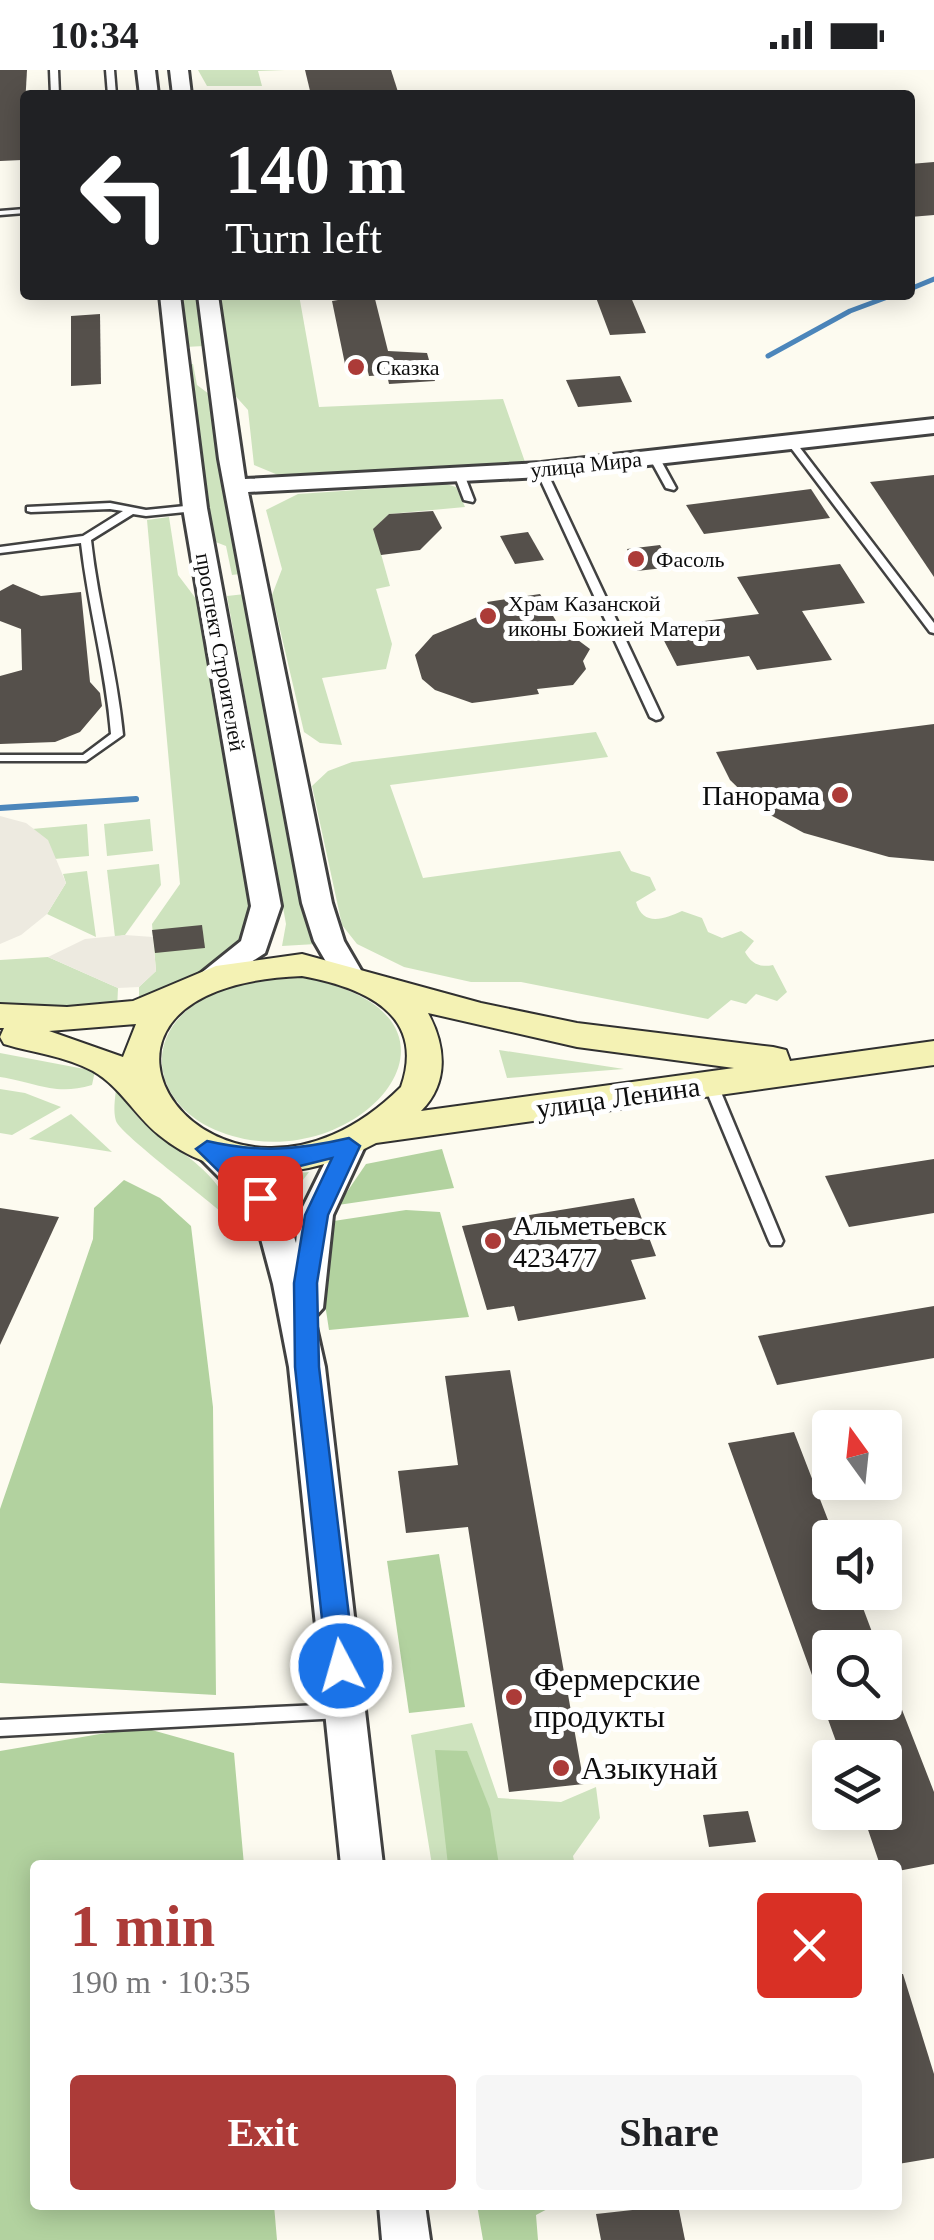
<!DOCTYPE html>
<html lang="en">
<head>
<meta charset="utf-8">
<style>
  body { margin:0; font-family:Georgia,serif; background:#f6f6f6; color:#202124; height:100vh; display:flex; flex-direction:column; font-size:38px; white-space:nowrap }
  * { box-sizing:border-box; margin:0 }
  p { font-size:32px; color:#757577 }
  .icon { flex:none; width:55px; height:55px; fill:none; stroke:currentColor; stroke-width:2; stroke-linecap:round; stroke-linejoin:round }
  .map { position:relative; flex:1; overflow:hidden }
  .sheet { position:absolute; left:30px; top:1790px; width:872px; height:350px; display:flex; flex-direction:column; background:#fff; border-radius:10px; box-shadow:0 5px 25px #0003 }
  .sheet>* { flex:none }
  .banner { position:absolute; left:20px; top:20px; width:895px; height:210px; border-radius:10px; box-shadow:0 5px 25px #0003; background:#202124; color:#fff; overflow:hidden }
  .needle { width:65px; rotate:345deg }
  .buttons { position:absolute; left:812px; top:1340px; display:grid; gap:20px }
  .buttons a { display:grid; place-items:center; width:90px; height:90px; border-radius:10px; background:#fff; box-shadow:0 5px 25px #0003; font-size:50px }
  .pin { position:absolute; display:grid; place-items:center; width:85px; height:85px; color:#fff; margin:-42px; border-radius:20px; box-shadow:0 5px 15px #0006 }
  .me { position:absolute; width:110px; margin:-55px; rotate:354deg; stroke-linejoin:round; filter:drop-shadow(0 0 8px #0008) }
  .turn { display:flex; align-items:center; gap:35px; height:210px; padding:0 40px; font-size:45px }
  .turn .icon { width:130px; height:130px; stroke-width:2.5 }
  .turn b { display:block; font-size:70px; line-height:85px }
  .round { display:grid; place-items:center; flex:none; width:105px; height:105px; border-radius:10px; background:#f6f6f6 }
  .summary { display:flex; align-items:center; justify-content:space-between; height:170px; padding:0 40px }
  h1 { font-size:60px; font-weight:700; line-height:75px; color:#ac3b38 }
  .cta { display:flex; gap:20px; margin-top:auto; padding:20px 40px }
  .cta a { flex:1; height:115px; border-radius:10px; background:#ac3b38; color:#fff; font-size:40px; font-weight:700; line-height:115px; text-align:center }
  .cta a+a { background:#f6f6f6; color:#202124 }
  .status { display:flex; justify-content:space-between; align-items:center; height:70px; padding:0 50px; background:#fff; direction:ltr }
  .status svg { height:28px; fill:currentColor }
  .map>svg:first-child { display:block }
</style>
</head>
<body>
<div class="status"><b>10:34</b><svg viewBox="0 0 49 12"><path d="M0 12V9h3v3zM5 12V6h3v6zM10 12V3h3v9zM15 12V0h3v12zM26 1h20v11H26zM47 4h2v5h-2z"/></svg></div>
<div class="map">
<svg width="934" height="2170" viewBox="0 0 934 2170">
  <rect width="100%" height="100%" fill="#fdfbf0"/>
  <g fill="#cee3be">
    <path d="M198,0H285L258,1L262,16H207Z"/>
    <path d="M179,225H197L204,276L185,277Z"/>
    <path d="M216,225H299L319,337L503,329L525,392L278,405L254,395L248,340L231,321Z"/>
    <path d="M186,294H193L197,315L209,324L240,504L232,505L226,476L213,471Z"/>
    <path d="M446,414L456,417L465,437L389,444L374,459L390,516L376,519L392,574L386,599L322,608L342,675L320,673L304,662L272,525L282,499L266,440L298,424Z"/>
    <path d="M169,447L178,505L200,534L249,832C247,843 247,862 241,871C226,897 166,922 139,931V917L156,901L152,854L180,814L147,450Z"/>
    <path d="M245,524L306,853L316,874L282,876L286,854L227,526Z"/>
    <path d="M596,662L608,687L390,715L423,808L620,781L631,801L650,807L656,820L636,832C643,857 664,849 682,841L702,848L708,862L722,868L741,861L754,871L745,882C751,893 759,898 773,895L787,922L777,931L756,924L746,934L731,930L708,949L521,912H471L404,897L357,874L342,855L312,716L328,701L352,692Z"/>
    <path d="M150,749L153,781L107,786L104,754Z"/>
    <path d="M87,754L89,786L54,789L47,770L32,759Z"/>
    <path d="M159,794L161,815L125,865L115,867L107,800Z"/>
    <path d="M87,801L96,867L47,844L66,813L63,804Z"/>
    <path d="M48,887L118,918L117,940L0,938V890Z"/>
    <path d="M300,907C511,945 347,1124 209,1057C154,1029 143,968 198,932C228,911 265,908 300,907Z"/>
    <path d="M499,980L624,999L507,1008Z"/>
    <path d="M0,983L95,1001L92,1015C55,1026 38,1013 0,1007Z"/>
    <path d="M0,1019L25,1023L61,1037L12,1065L0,1063Z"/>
    <path d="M116,1019C126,1031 135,1046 147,1056C175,1080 230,1107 230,1150C211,1131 121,1065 116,1051C113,1041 115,1029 116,1019Z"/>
    <path d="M71,1044L112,1082L29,1069Z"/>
    <path d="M309,1102L281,1139L272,1141L260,1106Z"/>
    <path d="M472,1653L498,1728L561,1732L596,1717L600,1748L573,1786L575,1795H432L411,1665Z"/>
  </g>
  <g fill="#b2d29f">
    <path d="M442,1079L454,1118L338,1135L366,1094Z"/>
    <path d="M124,1110L160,1128L191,1156L213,1337L216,1625L0,1613V1439L93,1169L94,1138Z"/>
    <path d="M406,1140L440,1142L469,1247L329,1260L318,1188L327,1152Z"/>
    <path d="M439,1484L465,1637L409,1643L387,1491Z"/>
    <path d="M141,1657L234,1683L244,1795H35V2135H274L277,2170H0V1681Z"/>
    <path d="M435,1680L467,1681L490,1739L499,1795H448Z"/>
    <path d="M477,2135H555L536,2145L538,2170H483Z"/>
  </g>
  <g fill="#edeae0">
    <path d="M0,746L26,753L48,770L66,813L47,844L21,865L0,874Z"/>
    <path d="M125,865L153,867L156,901L139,917L118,918L48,887L85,869Z"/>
  </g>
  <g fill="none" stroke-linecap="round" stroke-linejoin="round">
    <g stroke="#4c86bb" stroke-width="5">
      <path d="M910,219L934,209"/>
      <path d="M768,286L850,241L893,225"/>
    </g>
    <path stroke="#4c86bb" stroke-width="6" d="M0,738L136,729"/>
  </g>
  <g fill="#55504b">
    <path d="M0,0H27L22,90L0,91Z"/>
    <path d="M305,0H391L399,25H311Z"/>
    <path d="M934,92V145L910,147V94Z"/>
    <path d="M337,225H374L388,281L427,283L435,311L389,314L387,305L369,306L367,298L346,299L332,231L338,230Z"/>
    <path d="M595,225H630L646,263L610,265Z"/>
    <path d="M100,244L101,314L71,316V246Z"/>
    <path d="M620,306L632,332L578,337L566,310Z"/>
    <path d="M934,405V507L870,412Z"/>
    <path d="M811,419L830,448L704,464L686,435Z"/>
    <path d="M433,441L442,458L420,480L381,485L373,459L389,444Z"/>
    <path d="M528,462L544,490L515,494L500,466Z"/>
    <path d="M660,475L672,497L637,501L627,479Z"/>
    <path d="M840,494L865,533L802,541L832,590L757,600L749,586L677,596L657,557L759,544L737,507Z"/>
    <path d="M13,514L41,526L81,522L90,612L100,623L102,636L80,662L55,672L0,674V606L22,600L21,559L0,551V521Z"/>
    <path d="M540,524L559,556L590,579L583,591L586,599L573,615L537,619L539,624L472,633L435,620L422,609L415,585L433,565L492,541L487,532Z"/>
    <path d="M934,654V791L889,787L804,763L761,740L730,710L716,682Z"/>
    <path d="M202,855L205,878L155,883L152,860Z"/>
    <path d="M934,1089V1143L849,1157L825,1106Z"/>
    <path d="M634,1128L656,1186L631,1190L646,1229L518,1251L514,1236L487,1240L462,1156Z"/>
    <path d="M0,1138L59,1147L0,1275Z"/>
    <path d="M934,1236V1288L777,1315L758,1266Z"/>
    <path d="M510,1300L584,1714L509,1722L468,1457L406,1463L398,1401L458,1395L445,1306Z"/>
    <path d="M794,1362L835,1468H830V1522H857L878,1578H830V1632H899L934,1722V1794L898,1801V1795H880L862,1742H885V1688H842L728,1373Z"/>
    <path d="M748,1741L756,1772L709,1777L703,1745Z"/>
    <path d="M898,1904H903L934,2004V2088L898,2094Z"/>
    <path d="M678,2135L685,2170H601L596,2144Z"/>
  </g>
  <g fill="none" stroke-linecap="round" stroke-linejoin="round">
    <defs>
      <g id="service">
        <path d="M50,0H58L59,25H51Z"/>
        <path d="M106,0H114L116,25H108Z"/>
        <path d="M25,139V143L0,145V141Z"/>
        <path d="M788,370H794L934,553V563L930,562L788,374Z"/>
        <path d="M651,385L659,387L676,418L674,420L666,418L649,387Z"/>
        <path d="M538,398L546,400L662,647L660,649L656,650L650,647L536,400Z"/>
        <path d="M459,401L464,404L474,430L473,432L464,430L454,404Z"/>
        <path d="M110,433L146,440L195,435L200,438L195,441L146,446L133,444L91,470C98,536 117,599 123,665L86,691H0V685H83L111,664C106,599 88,537 81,473L0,483V477L83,466L123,441L110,439L31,442L27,441V437Z"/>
        <path d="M711,1010L718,1015L783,1171L781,1175H771L769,1171L704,1015Z"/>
        <path d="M341,1634L347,1636L349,1641L347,1646L341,1648L0,1666V1650Z"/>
      </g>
      <g id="tertiary">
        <path d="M137,0H155L158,25H140Z"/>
        <path d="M170,0H188L191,25H173Z"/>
        <path d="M160,225H180L207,438L281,836L265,883L205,922L190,912L241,871L251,836L183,438Z"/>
        <path d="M198,225H218L245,409L541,393L934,349V363L541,407L248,422L332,833L344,871L362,902L347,912L336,909L314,871L302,833L219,389Z"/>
        <path d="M349,1065L360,1068L365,1076L333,1145L323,1238L314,1248L325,1297L383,1795H341L289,1297L273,1214L256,1150L248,1136L191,1079L196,1071H218C253,1102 283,1127 296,1173L299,1145L333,1076L338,1068Z"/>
        <path d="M379,2135H425L430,2170H382Z"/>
      </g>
      <path id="secondary" d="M302,884L481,933L577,953L773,977L786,980L790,991L934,971V995L376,1073C308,1110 222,1117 159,1065C134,1045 121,1017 93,1001C65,986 34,983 4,974L0,967L4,958H0V934L67,937L133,931L216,896ZM302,906C362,917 427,943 401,1017C218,1199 16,917 302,906ZM428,943L577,977L734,998L421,1041C449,1013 446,976 428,943ZM136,954L123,987L49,961Z"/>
    </defs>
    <use href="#service" stroke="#414141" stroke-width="5"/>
    <use href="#tertiary" stroke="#414141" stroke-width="6"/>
    <use href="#secondary" stroke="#303030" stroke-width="4"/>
    <use href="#service" fill="#fff" fill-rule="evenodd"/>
    <use href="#tertiary" fill="#fff" fill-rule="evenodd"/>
    <use href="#secondary" fill="#f4f2b4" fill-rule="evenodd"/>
  </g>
  <path fill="#1a73e8" stroke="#114b97" stroke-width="2.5" d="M349,1068L360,1076L328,1145L317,1213L319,1297L355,1596L351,1604H331L327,1596L295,1297L294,1213L305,1145L332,1088L296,1097L238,1094L272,1128L260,1136L252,1134L196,1079L207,1071C258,1083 298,1080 349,1068Z"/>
  <g fill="#ac3b38" stroke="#fff" stroke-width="4">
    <circle cx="356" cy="297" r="10"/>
    <circle cx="636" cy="489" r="10"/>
    <circle cx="488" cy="546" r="10"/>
    <circle cx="840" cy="725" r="10"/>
    <circle cx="493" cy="1171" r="10"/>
    <circle cx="514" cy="1627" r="10"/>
    <circle cx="561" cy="1698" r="10"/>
  </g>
  <g text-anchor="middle" stroke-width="10" stroke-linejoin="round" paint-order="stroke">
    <g font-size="22" fill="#0e0e0e" stroke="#fff" text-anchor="start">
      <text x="376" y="305">Сказка</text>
      <text x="656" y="497">Фасоль</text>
      <text x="508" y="541">Храм Казанской<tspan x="508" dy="25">иконы Божией Матери</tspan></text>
    </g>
    <g font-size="22" fill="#0e0e0e" stroke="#fff">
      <text transform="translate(586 394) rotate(-6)" y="8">улица Мира</text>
      <text transform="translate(221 582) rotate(80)" y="8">проспект Строителей</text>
    </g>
    <g font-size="28" fill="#0e0e0e" stroke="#fff" text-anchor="end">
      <text x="820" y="735">Панорама</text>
      <text x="513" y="1165" text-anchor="start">Альметьевск<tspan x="513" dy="32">423477</tspan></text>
    </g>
    <g font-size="28" fill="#0e0e0e" stroke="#fff">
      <text transform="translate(618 1027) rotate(-8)" y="10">улица Ленина</text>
    </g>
    <g font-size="32" fill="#0e0e0e" stroke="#fff" text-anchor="start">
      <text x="534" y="1620">Фермерские<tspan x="534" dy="37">продукты</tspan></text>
      <text x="581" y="1709">Азыкунай</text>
    </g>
  </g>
</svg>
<div class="buttons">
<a><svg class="needle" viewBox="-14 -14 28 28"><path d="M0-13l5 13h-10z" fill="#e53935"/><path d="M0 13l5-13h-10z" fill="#757577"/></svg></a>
<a><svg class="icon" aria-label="sound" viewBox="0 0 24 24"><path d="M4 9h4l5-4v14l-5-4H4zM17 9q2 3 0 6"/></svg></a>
<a><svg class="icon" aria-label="search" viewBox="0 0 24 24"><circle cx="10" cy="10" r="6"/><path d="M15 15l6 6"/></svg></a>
<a><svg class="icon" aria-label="layers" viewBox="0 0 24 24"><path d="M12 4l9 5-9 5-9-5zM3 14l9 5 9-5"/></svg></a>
</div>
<div class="pin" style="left:260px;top:1128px;background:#d93025"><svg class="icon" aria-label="arrive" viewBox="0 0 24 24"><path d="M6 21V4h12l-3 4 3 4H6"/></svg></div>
<svg class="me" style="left:341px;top:1596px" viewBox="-20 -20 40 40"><circle r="17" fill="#1a73e8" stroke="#fff" stroke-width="3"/><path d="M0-11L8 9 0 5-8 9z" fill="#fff"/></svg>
<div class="banner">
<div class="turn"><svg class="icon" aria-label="left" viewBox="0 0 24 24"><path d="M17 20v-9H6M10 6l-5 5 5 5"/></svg><div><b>140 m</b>Turn left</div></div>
</div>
<section class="sheet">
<div class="summary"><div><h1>1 min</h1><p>190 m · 10:35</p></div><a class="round" style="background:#d93025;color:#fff"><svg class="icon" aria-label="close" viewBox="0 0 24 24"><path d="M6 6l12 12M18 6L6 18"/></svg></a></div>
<div class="cta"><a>Exit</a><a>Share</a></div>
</section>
</div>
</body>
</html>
